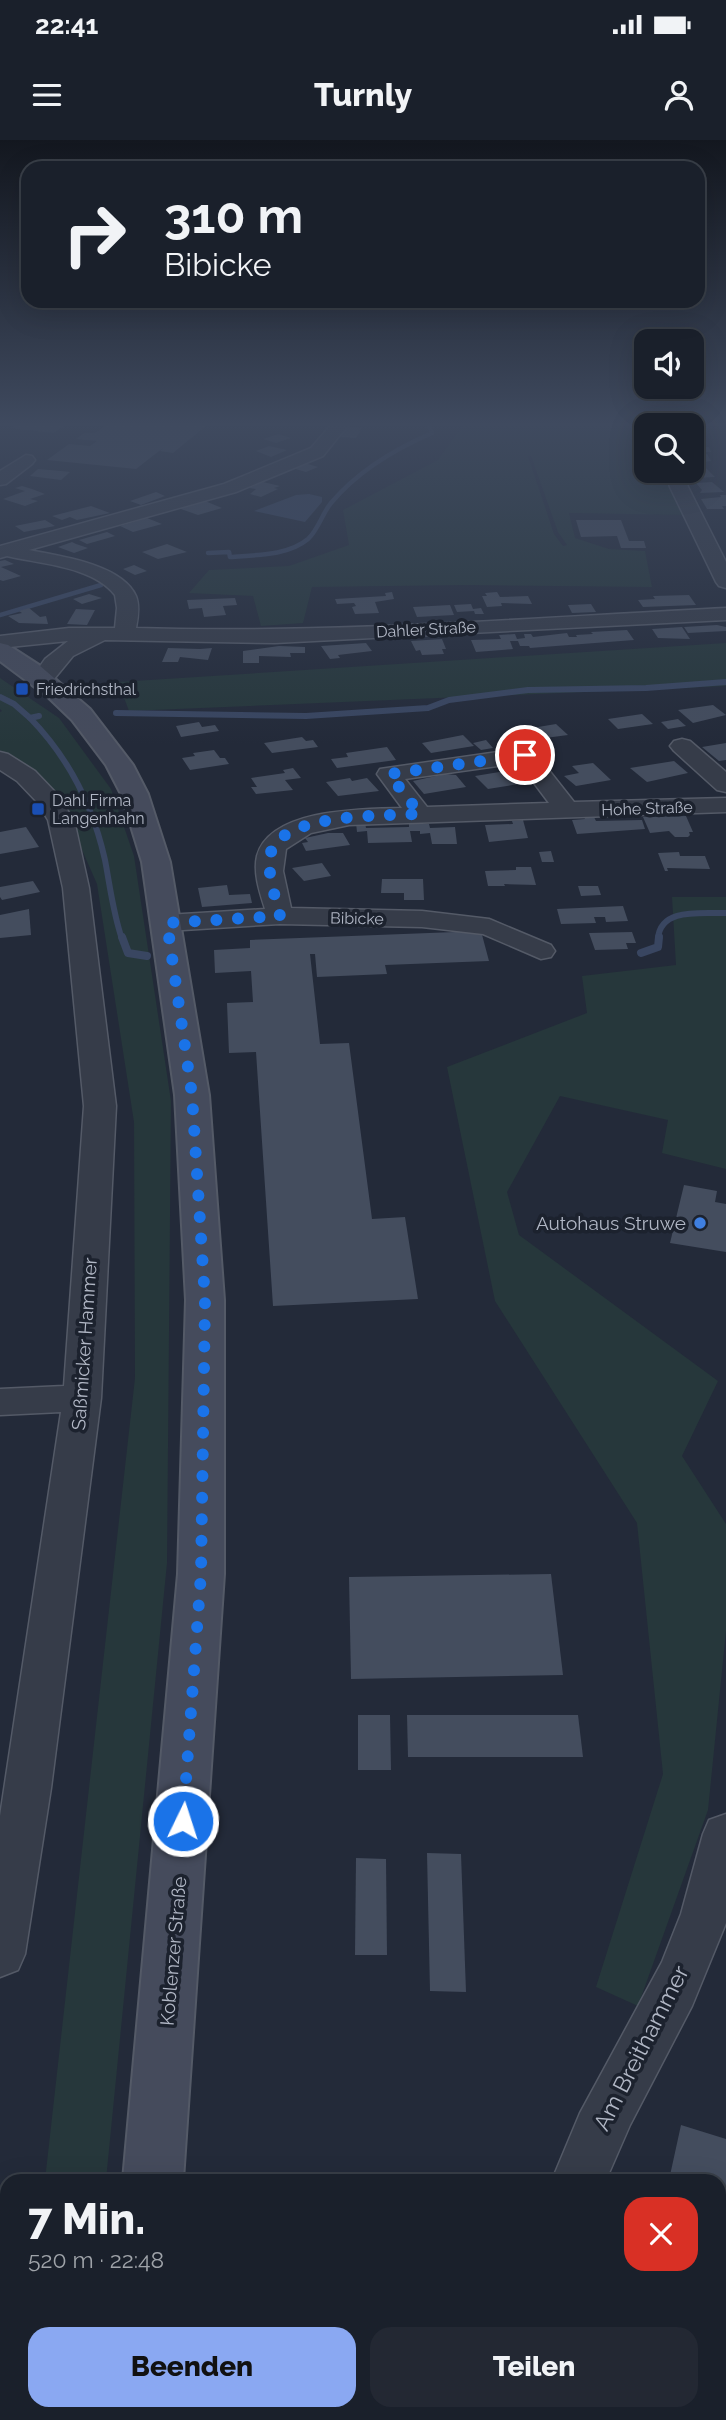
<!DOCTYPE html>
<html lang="de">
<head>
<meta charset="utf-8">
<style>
  body { margin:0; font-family:Raleway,sans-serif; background:#232833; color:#f1f3f6; height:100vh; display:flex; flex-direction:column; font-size:26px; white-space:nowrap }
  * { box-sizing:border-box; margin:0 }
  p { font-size:23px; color:#9fa3a9 }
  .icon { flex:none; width:38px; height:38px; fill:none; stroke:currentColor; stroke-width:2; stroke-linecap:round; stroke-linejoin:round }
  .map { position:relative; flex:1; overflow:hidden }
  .sheet { position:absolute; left:0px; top:2034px; width:726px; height:247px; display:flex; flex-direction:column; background:#1a202b; border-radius:21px 21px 0 0; box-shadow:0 7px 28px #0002,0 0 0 2px #383e47 }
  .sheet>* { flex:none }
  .top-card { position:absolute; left:21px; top:21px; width:684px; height:147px; border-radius:21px; box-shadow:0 7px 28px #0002,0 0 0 2px #383e47; background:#1a202b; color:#f1f3f6; overflow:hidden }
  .fabs { position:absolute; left:634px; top:189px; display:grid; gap:14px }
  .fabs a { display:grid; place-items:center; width:70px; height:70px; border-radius:14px; background:#1a202b; box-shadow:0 7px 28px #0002,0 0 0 2px #383e47; font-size:35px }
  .pin { position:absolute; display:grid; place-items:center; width:60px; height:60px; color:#fff; margin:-30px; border:4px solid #fff; border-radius:50%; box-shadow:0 2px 7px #0007 }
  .me { position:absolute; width:77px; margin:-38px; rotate:4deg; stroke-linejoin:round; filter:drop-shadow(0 0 5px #0008) }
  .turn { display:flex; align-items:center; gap:24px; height:147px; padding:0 28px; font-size:32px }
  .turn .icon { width:91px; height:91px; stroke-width:2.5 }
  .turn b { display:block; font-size:49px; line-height:60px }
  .round { display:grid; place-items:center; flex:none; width:74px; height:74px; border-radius:21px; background:#232833 }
  .head { display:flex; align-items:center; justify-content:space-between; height:119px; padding:0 28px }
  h1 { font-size:42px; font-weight:800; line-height:52px }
  .cta { display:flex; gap:14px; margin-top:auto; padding:14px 28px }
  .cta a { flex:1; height:80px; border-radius:21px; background:#8aa8f2; color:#111; font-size:28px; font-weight:800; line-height:80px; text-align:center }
  .cta a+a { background:#232833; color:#f1f3f6 }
  .status { display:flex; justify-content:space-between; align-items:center; height:49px; padding:0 35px; background:#1a202b; direction:ltr }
  .status svg { height:19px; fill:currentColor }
  header { display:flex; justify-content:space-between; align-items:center; height:91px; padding:0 28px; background:#1a202b; font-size:32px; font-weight:800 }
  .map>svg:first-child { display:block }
</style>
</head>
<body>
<div class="status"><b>22:41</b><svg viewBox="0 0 49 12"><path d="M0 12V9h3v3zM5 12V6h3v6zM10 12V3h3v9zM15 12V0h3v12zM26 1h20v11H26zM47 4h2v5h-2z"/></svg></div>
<header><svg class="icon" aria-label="menu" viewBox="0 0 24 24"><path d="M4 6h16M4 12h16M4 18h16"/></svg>Turnly<svg class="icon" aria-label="person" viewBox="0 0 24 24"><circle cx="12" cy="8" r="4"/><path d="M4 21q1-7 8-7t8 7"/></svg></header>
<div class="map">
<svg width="726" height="2280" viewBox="0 0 726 2280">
  <rect width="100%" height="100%" fill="#232a39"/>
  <g fill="#26373b" fill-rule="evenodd">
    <path d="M463,285H656H646V331H670L686,375L569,373L575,398L609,409L645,411L652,447L466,445L312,447L303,483L261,486L253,456L189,453L209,430L289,426L349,405L343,370L438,320ZM528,316H531L558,392L567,405L563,406L554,394Z"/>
    <path d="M726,503V546L129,571L118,542Z"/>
    <path d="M0,538L59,578L111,649L134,716L171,961L167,1423L106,2040H45L135,1238L134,982L97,744L68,678L37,634L0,610V572L2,571L0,569Z"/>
    <path d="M672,757H726V1029L662,1013L668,980L560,956L507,1052L519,1095L718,1241L682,1316L726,1384V1491L708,1670L638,1866L596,1847L663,1634L637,1383L495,1161L447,927L587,873L582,836L676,825Z"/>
    <path d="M7,2251V2273H83V2280H0V2252Z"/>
  </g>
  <path fill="#394661" d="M309,354L322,357V362L305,382L254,371L296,355Z"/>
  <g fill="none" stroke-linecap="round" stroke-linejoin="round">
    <g stroke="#394661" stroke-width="4.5">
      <path d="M208,413L229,412L230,417C254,415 288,416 308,399C318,390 322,374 331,363C357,332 395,309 432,293L429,285"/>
      <path d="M0,475L101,445"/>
    </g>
    <g stroke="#394661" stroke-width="6">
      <path d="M0,557L14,564L30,578L39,576"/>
      <path d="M116,573L306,576L428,568L449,560L528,550L646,548L726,542"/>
      <path d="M30,578C69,618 93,666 105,720C110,746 113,773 122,799"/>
      <path d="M658,799C660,767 702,774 726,773"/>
    </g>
    <g stroke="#394661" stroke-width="8">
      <path d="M122,797L128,813L147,816"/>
      <path d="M641,813L658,807L659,797"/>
    </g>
  </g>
  <g fill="#444d5e">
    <path d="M15,285H65L54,293L10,288Z"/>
    <path d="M106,285H207L173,313L160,311L163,308L136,329L47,320L69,304L90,306L97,301L76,299L84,293H95Z"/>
    <path d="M691,286L701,296H697L698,307H709L711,312H693Z"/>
    <path d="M347,287L362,288L356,298L340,297Z"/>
    <path d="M278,294L291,298L276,303L263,299Z"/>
    <path d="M269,306L287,310L271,317L256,311Z"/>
    <path d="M691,314H707L711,321L691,324Z"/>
    <path d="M305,323L318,327L306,332L292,328Z"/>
    <path d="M705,327L715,337L694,338L691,335H693L690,331H692L691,328Z"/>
    <path d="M38,329L61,331L70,332L61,340L30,336Z"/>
    <path d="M263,342L280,346L274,348L278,349L261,357L250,354L256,349L249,348Z"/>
    <path d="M712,342L724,352L700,353L702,350L696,343Z"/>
    <path d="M22,346L32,349L45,354L30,359L38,361L25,366L3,359L25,351L15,348Z"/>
    <path d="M156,352L165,356L141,365L130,361Z"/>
    <path d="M720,355H726V366H722L724,369H707L701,359L721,357Z"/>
    <path d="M205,361L222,368L198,375L178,368Z"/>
    <path d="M91,366L110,373L77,380L70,377L62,380L52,376Z"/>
    <path d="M147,378L162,384L133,392L120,386Z"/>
    <path d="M45,380L55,386L24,392L15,386Z"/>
    <path d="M576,380H621L629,401H644L646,408H621L617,396L581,397Z"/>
    <path d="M107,392L115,396L87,404L79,400Z"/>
    <path d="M72,402L76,404L88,408L74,413L58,407Z"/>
    <path d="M167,404L187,412L158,419L142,412Z"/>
    <path d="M5,420L14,424L1,427L21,436L3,441L0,440V421Z"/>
    <path d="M134,425L147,431L135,435L123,429Z"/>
    <path d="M392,452L394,459L375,462L379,473L355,474L352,467L356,466L354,463L337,464L335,459L386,456L385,453Z"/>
    <path d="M497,452L500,457L528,456L532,464L501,463L502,466L487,467L482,456H487L485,453Z"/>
    <path d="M89,454L102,458L82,464L73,459Z"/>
    <path d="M689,455L696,465L643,467L638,460L655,459L653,456Z"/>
    <path d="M235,458L237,465L223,466L226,475L204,477L202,468L189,469L187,460Z"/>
    <path d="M471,464L473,469L481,468L484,474H475L474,471L457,472L454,465Z"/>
    <path d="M591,464L596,472L572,473L568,465Z"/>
    <path d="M450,465L454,475L417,477L413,467Z"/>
    <path d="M29,468L40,477L46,476L48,484L19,483L8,476L22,473L19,471Z"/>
    <path d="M76,469L95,470L87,485L67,484Z"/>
    <path d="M717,485L726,487V491L688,493L684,487Z"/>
    <path d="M682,487L690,499L658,498L652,489Z"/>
    <path d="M627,490L634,500L530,508L529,506H520L518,501H510L513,509L502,510L476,512L471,500L501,499L499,495L515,494L517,499L525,498L524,494H531L533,497L567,493L569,497H577L576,495L593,494L591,492Z"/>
    <path d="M442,499L446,509H442L444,514L422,515L420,510L416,511L411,501Z"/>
    <path d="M366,503L372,511L338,515L340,518L330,519L321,506Z"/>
    <path d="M279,506L305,507V513H290L291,517L259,516V523H243V511Z"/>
    <path d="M168,508L200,509L212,508L208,520L180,517L178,522H162Z"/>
    <path d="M713,565L726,575L693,583L678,570Z"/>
    <path d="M642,574L653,584L618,589L608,579Z"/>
    <path d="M678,579L686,586L668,589L661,582Z"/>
    <path d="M199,582L202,587L215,585L219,591L181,597L176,586Z"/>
    <path d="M556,584L568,595L530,600L520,590Z"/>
    <path d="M463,595L474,606L431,613L422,603Z"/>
    <path d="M302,597L306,601L313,600L318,607L272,613L264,603Z"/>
    <path d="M486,600L493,608L481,610L473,603Z"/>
    <path d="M726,603V620L719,621L702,607Z"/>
    <path d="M387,607L396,620L337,628L331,619L348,617L346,613Z"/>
    <path d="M214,610L220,618H225L229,624L190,630L182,618L195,616L193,613Z"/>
    <path d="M674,621L688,633L647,642L630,628Z"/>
    <path d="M593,623L611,640L576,646L564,636L579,633L572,626Z"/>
    <path d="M293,628L301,638L285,640L293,650L256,654L251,647H257L251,638L285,633L283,630Z"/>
    <path d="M518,629L531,642L488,649L475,636Z"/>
    <path d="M445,634L456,635L466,647L424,654L413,641Z"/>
    <path d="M350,638L352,641L367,638L379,651L338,656L326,642Z"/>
    <path d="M686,676L693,692H689L690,695L688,697H675L669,691L650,693L643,677Z"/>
    <path d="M584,677H594L596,681L642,680L645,689L577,694L572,680L585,679Z"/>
    <path d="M523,680L528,698L489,702L485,685L513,684L512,681Z"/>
    <path d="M418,681L419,684H429L430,688L455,687L457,704H432L430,693L420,694V691H410L412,702L368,703L367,691L357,692L356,683L365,682L366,688L409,687V682Z"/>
    <path d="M26,687L39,707L0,714V692Z"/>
    <path d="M328,693H343L350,705L306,711L302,703L308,702L305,698Z"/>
    <path d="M551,711L554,722H542L539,712Z"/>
    <path d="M679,712L680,716H705L710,729L667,728L668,731H665L658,713Z"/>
    <path d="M322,723L331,736L304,741L292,728Z"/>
    <path d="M516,727H531L536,745L504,744L505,746H488L485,731L516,730Z"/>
    <path d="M382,739H423L424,760H404V753H381Z"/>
    <path d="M33,741L40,752L2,760L0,757V747Z"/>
    <path d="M227,745L229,755L250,754L252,763L202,767L198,748Z"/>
    <path d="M578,746H598L601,755L581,756Z"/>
    <path d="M623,766L628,781L606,782L605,777H594L596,783L561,784L557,769Z"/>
    <path d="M29,769L31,795L0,798V775Z"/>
    <path d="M481,791L489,821L385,825L387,834L317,837L315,814H310L320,904L349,903L372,1079L405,1077L418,1159L273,1166L256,912L229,913L227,863L253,862L251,831L215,833L214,810L250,808V800Z"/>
    <path d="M632,792L636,803H626L628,809L595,810L589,793Z"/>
    <path d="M684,1045L717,1051L715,1062L726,1064V1112L670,1103Z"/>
    <path d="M551,1434L563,1535L351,1539L349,1437Z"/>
    <path d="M358,1575H390L391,1630H358Z"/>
    <path d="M407,1575H578L583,1617H408Z"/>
    <path d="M427,1713L461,1714L466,1852L430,1851Z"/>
    <path d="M356,1718L386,1719L387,1815H355Z"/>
    <path d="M681,1985L726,1999V2280H620L621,2273H719V2040H669Z"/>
  </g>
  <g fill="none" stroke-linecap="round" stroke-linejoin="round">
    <defs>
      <g id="minor">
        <path d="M331,285H348L323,316L236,352L29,410C59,416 122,424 136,456C140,466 138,478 136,488C333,494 529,478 726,468V480L275,503L105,500L73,516L50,544H34L31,539L45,519L68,501L0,508V496L69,488H115L117,468L115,455C92,426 40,424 7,416L0,418V406L224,344L311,308Z"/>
        <path d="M26,315L32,316L35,320L32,324L6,344L0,345V331Z"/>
        <path d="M665,331H683L688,347L726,422V448L719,446L716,442L670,347Z"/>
        <path d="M682,599L690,601L726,632V652L717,650L674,611L670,606L674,601Z"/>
        <path d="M525,608L533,610L574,662L726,658V672L349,685L311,693L286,709L283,731L291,768L422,771L489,779L551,805L555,811L551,817L541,819L483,794L422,787L280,784L167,791L157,789L153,783L157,777L167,775L265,769C260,753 253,733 257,716C270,668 363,669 402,668L377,634L380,629ZM519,623L549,663L427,667L405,639Z"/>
        <path d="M0,612L8,614L35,631L56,653L74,680L89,748L116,966L101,1258L51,1648L25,1814L18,1830L0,1837V1676L61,1272L0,1275V1249L64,1246L84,966L63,748L48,680L37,662L17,641L0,630Z"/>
        <path d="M726,1674V1783L692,1866L630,1985L606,2040H552L580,1973L662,1822L681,1774L703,1694L709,1680Z"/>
        <path d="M505,2273H565L566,2280H506Z"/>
      </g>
      <g id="secondary">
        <path d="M0,503L8,505L39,525L90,569L133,625L148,654L170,722L209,955L224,1160V1434L183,2040H123L178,1434L186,1160L175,955L142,722L121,654L106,625L72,580L48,557L0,521Z"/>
        <path d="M100,2273H166L165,2280H99Z"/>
      </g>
    </defs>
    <use href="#minor" stroke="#545a67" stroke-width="3"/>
    <use href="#secondary" stroke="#545a67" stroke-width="4"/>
    <use href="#minor" fill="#363c49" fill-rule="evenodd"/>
    <use href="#secondary" fill="#454b5c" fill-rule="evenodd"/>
  </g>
  <linearGradient id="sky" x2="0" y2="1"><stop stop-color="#13171f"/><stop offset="0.47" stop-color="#3f4a5f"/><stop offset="1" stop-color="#3f4a5f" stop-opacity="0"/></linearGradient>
  <rect width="726" height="604" fill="url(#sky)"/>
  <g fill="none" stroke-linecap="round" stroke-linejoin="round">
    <path stroke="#1a73e8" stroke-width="12" stroke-dasharray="0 21.6" d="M183,1681L201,1434L205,1160L192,955L167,783L280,776C276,759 267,734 270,716C277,672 387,676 420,674L389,634L525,615"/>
  </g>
  <g fill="#1a4fb4" stroke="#1c222e" stroke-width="2.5">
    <rect x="15" y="542" width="14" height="14" rx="3.5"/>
    <rect x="31" y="662" width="14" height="14" rx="3.5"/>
  </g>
  <circle fill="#3f7fe0" stroke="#1c222e" stroke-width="2.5" cx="700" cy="1083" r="7"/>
  <g text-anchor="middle" stroke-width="7" stroke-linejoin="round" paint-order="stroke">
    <g font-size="16" fill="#b1b7c5" stroke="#1c222e">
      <text transform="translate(426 489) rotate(-3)" y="6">Dahler Straße</text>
      <text transform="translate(647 668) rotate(-2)" y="6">Hohe Straße</text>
      <text transform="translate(357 778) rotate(1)" y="6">Bibicke</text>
    </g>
    <g font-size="16" fill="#b1b7c5" stroke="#1c222e" text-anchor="start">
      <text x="36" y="555">Friedrichsthal</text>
      <text x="52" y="666">Dahl Firma<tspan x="52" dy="18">Langenhahn</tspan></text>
    </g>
    <g font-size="19" fill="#b1b7c5" stroke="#1c222e" text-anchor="end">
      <text x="686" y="1090">Autohaus Struwe</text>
    </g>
    <g font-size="19" fill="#b1b7c5" stroke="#1c222e">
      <text transform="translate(84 1204) rotate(-86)" y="7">Saßmicker Hammer</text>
      <text transform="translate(173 1811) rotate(-85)" y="7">Koblenzer Straße</text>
    </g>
    <g font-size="23" fill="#b1b7c5" stroke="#1c222e">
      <text transform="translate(641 1908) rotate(-63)" y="8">Am Breithammer</text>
    </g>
  </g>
</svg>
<div class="fabs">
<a><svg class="icon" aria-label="sound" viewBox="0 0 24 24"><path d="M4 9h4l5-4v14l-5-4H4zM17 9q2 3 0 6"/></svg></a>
<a><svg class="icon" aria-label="search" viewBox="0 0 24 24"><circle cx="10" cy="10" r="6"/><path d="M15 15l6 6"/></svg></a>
</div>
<div class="pin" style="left:525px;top:615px;background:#d93025"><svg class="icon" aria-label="arrive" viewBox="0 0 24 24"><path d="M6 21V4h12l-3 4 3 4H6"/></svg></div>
<svg class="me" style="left:183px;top:1681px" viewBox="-20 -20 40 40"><circle r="17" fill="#1a73e8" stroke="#fff" stroke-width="3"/><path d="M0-11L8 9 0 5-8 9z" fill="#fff"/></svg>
<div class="top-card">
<div class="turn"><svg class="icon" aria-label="right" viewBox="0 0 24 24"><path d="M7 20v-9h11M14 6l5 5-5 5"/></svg><div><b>310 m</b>Bibicke</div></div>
</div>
<section class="sheet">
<div class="head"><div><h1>7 Min.</h1><p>520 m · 22:48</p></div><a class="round" style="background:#d93025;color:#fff"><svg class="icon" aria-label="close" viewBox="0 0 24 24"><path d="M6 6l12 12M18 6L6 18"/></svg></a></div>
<div class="cta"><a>Beenden</a><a>Teilen</a></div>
</section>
</div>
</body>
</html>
